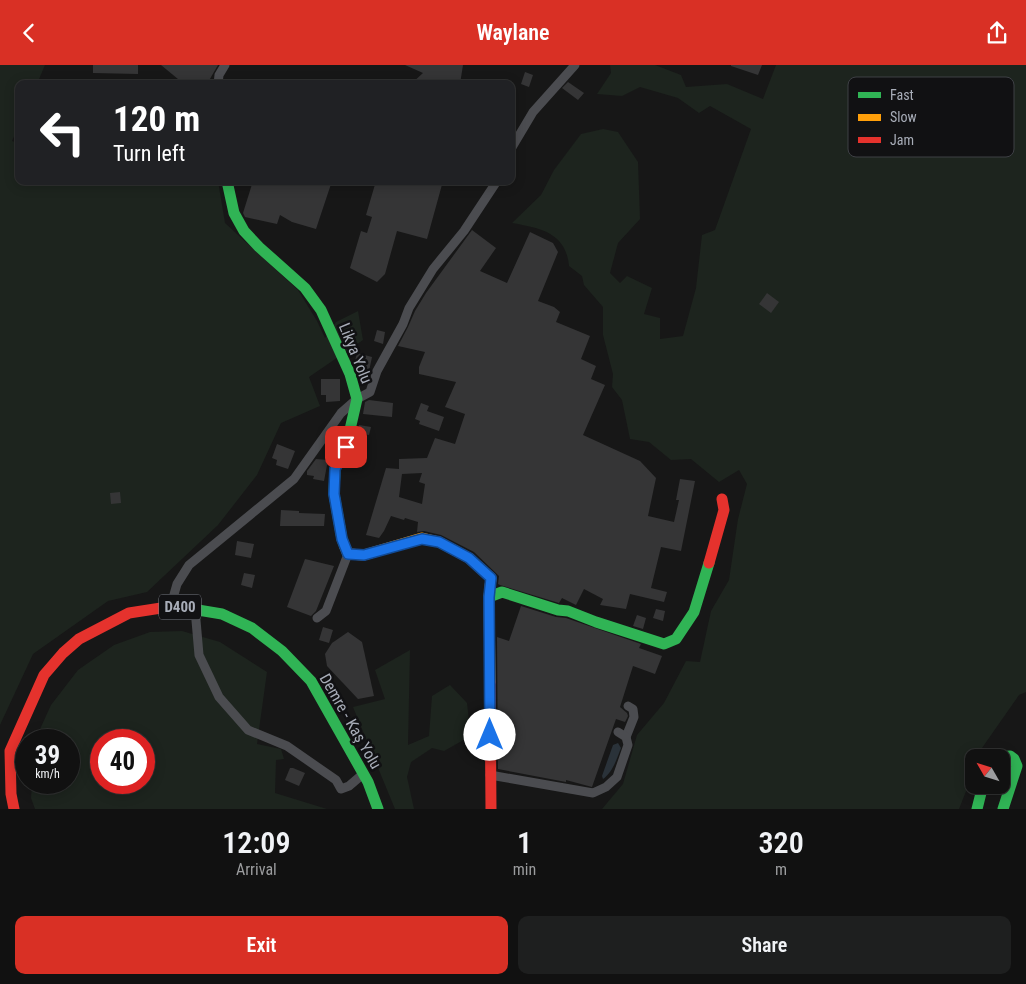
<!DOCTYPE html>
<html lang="en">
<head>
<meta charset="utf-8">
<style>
  body { margin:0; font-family:"Roboto Condensed",sans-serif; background:#1e1f1f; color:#f1f3f6; height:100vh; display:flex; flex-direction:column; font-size:19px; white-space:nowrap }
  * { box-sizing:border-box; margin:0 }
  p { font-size:16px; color:#9c9d9f }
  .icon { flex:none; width:28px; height:28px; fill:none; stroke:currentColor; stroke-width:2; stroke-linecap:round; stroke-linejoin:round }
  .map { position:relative; height:744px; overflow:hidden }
  .sheet { display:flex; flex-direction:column; background:#111; flex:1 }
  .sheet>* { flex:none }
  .hud { position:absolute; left:15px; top:15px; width:500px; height:105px; border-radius:10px; box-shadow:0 2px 12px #0003,0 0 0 1px #303131; background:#202124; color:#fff; overflow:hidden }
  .needle { width:32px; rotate:309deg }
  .fabs { position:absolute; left:965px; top:684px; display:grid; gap:10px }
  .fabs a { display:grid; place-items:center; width:45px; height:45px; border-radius:10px; background:#111; box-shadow:0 2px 12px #0003,0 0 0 1px #303131; font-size:25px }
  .speed { position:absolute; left:15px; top:664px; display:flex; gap:10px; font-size:25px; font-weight:700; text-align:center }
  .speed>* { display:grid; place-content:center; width:65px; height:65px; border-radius:50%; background:#111; box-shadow:0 2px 12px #0003,0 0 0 1px #303131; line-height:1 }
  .speed small { font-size:12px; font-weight:400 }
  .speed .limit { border:8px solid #d22; background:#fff; color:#111 }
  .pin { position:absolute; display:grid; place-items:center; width:42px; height:42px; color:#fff; margin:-21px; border-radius:10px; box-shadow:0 2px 8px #0006 }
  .me { position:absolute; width:55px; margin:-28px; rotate:0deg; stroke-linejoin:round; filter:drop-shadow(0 0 4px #0008) }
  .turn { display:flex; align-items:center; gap:18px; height:105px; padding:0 15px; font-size:22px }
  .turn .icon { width:65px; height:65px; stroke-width:2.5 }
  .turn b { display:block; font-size:35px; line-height:42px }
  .eta { display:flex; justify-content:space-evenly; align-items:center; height:85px; text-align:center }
  .eta b { font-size:30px; font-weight:600; line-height:35px }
  .primary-button { display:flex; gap:10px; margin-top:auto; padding:10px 15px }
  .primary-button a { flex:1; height:58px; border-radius:10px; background:#d93025; color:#fff; font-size:20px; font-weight:600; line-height:58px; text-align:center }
  .primary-button a+a { background:#1e1f1f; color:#f1f3f6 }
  header { display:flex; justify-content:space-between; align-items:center; height:65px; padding:0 15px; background:#d93025; color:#fff; font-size:22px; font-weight:600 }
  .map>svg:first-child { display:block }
</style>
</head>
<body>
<header><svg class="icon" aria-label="back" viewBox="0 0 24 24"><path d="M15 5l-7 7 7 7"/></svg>Waylane<svg class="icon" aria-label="share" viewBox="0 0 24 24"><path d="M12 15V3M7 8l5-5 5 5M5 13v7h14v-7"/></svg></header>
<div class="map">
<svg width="1026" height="744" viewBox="0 0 1026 744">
  <rect width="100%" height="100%" fill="#171717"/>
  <g fill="#1d241e" fill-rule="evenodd">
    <path d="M0,0H45L37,19H19V61L12,76L19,78V116H129L139,120L142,116H218L225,158L298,225L317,256L325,273L336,257L358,246L363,275L309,312L320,341L281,358L257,410L218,460L147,527L108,536L33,589L0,660Z"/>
    <path d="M610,0H655L681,10L686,22L727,19L763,34L776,0H1026V627L1019,630L982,683L979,692H974V706L959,744H602L623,719L637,670L664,638L686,596L700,597L711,546L729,515L738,454L747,419L739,405L719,417L691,394L671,395L649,377L630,374L622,335L612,322L613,309L603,270V242L584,220L582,211L569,201C566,168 541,163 512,158L541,130L554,105L581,69L603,64L618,67L638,97L640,154L618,178L610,208L620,218L627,211L652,223L644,249L660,253V274L683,271L696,223L702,170L715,165L751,64L710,41L699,48L678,33L640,22L622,31L597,29L611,8Z"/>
    <path d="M182,566L220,577L267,607L257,679L281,684L284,694L276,695L275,728L327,744H35L31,733L32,718H69V675H35L51,640L78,605L114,580L150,567ZM101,675H144V718H101Z"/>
    <path d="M410,585L408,680L429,671L432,631L450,620L467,638L469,656L483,655V664L444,686L432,683L411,697L407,712L414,744H395L353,642L385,634L375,605Z"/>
  </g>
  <path fill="#2a3239" d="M618,678L621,683C617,693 613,707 603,714L602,711L613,680Z"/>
  <g fill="#353536" fill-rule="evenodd">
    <path d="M93,0H138V9L93,8Z"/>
    <path d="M161,0H218L207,19H184Z"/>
    <path d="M405,0H463L460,19H411L423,8Z"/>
    <path d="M731,0H762L758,10L731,1Z"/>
    <path d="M525,7L533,10L529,22L521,19Z"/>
    <path d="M568,17L584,28L578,35L562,23Z"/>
    <path d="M253,116H332L316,164L292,157L280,150L277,159L245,152L243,148Z"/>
    <path d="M376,116H443L427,174L397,166L385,209L377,217L350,203L361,166L367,168L372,152L366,150Z"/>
    <path d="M472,165L496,183L480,206L507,218L530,167L553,178L558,187L538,236L554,242L560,247L556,257L590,271L581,294L596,301L591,314L605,320L583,370L640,396L656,413L648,451L674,457L679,435H676L680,414L695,416L681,486L661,482L651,523L667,527L664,537L630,529L626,544L600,540L603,534L584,524L576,540L562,533L559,538L500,520L498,519L499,511L474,487L441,470L424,466L417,467L418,457L405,453L404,455L391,451L384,466L379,473L366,470L386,403L399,404V394L427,393L435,373L455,379L465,349L445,342L456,317L419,309V302L425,287L398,281L408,262L415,246L426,228ZM422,408L419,417L425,419L422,439L399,432L402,409Z"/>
    <path d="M767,228L779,237L771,248L759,239Z"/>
    <path d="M377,265L385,267L383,279L374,276Z"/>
    <path d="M357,288L372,292L369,306L355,303L354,300Z"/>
    <path d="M321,314H340V336L326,337V330H321Z"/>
    <path d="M369,335L393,338L392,352L363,349L365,337Z"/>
    <path d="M421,338L429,341L427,346L444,352L439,366L419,359L420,356L415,354Z"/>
    <path d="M359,360L371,362L369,370L357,368Z"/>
    <path d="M355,378L367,383L363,395L350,391Z"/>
    <path d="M277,379L295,386L288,404L276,400L277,395L272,393Z"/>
    <path d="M316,394L328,395L324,416L313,414L314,411L307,410V406Z"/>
    <path d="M120,427L121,438L111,439L110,428Z"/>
    <path d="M281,445L299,446V448L325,449L324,461H280Z"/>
    <path d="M237,476L254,479L251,493L235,490Z"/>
    <path d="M305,494L334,501L316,546L311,551L287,542Z"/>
    <path d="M244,508L255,510L252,523L241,520Z"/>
    <path d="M521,541L556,552L566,553L641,579L639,583L662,591L655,609L633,601L620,642L627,648L628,651L625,657L616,654L592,722L566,715V717L498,704L497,572L509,576Z"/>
    <path d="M656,544L665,546L663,556L653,553Z"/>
    <path d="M637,550L646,553L643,564L633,561Z"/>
    <path d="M323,562L333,565L329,578L319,575Z"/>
    <path d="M348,567L362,577L374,631L358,634L327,601L325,589L332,578Z"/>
    <path d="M290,703H293L305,708L299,721L285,715Z"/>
  </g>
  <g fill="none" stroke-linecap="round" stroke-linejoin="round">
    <g stroke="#4b4c50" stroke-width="9">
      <path d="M218,19L219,10L225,0"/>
      <path d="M511,84L533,47L575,0"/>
      <path d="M171,540L177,519L189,500L294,414L341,348L357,334L370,327L377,306L403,259L409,243L433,204L464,166L497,116"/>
      <path d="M195,544L199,590L219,632L248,665L287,681L336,715L341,724L349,721L363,709"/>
      <path d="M317,553L326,546L348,489"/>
      <path d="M626,672L634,652L633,644L628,641"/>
      <path d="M490,710L593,728L606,722L617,712L628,680L626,672L618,667"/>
    </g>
    <g stroke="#30b455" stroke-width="11">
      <path d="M227,116L234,148L244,166L259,182L305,223L321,245L350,309L357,334L346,382L335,404L334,429L342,474L345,482"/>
      <path d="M489,532L502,527L558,545L568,546L596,557L664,579L676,574L694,547L709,498"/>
      <path d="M174,541L222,549L252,563L282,586L311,616L368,717L378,744"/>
      <path d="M997,692L1010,691L1014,694L1017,701L1003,744"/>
      <path d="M977,744L983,720"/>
    </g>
    <path stroke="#ff9f0a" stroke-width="11" d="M345,482L348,489L364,490L422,473L439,477L469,493L491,513L489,532L490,617"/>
    <g stroke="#e5322d" stroke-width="11">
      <path d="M709,498L724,445L722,434"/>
      <path d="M490,617L491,744"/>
      <path d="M14,744L11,729L10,686L44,610L63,588L79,574L129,548L174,541"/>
    </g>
  </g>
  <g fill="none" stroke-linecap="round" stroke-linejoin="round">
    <defs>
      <path id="route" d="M346,382L335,404L334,429L342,474L348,489L364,490L422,474L439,477L469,493L491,513L489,532L490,670"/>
    </defs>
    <use href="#route" stroke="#114b97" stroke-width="12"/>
    <use href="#route" stroke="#1a73e8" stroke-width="9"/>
  </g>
  <g text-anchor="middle" stroke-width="5" stroke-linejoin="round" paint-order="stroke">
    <rect fill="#111113" stroke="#7b7e86" stroke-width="1" x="159" y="529.5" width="42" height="25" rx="4"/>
    <g font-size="15" font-weight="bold" fill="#a8adb8">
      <text x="180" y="547">D400</text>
    </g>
    <g font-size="16" fill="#a8adb8" stroke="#111113">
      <text transform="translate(356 288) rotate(68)" y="6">Likya Yolu</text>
      <text transform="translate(351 656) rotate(60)" y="6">Demre - Kaş Yolu</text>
    </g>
  </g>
  <rect x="848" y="12" width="166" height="80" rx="8" fill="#111113" stroke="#3e4045" stroke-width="1"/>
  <rect x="858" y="27" width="23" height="6" fill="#30b455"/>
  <rect x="858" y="49" width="23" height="7" fill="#ff9f0a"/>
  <rect x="858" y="72" width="23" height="6" fill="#e5322d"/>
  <g font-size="14" fill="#a8adb8">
    <text x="890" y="35">Fast</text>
    <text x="890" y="57">Slow</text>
    <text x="890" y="80">Jam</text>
  </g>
</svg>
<div class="fabs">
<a><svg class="needle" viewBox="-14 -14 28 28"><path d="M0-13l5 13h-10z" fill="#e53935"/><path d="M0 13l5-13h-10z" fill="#9c9d9f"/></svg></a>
</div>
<div class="speed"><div>39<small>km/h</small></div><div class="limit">40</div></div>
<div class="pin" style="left:346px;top:382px;background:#d93025"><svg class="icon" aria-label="arrive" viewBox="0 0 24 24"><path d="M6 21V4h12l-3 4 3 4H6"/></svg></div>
<svg class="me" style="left:490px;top:670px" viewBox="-20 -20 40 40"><circle r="19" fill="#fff"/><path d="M0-13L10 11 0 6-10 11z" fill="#1a73e8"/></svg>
<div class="hud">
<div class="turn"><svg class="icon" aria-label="left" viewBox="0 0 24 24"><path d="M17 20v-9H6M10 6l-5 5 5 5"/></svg><div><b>120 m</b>Turn left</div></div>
</div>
</div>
<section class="sheet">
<div class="eta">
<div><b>12:09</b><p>Arrival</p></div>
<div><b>1</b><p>min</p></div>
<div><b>320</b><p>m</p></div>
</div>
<div class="primary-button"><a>Exit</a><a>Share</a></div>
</section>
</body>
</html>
